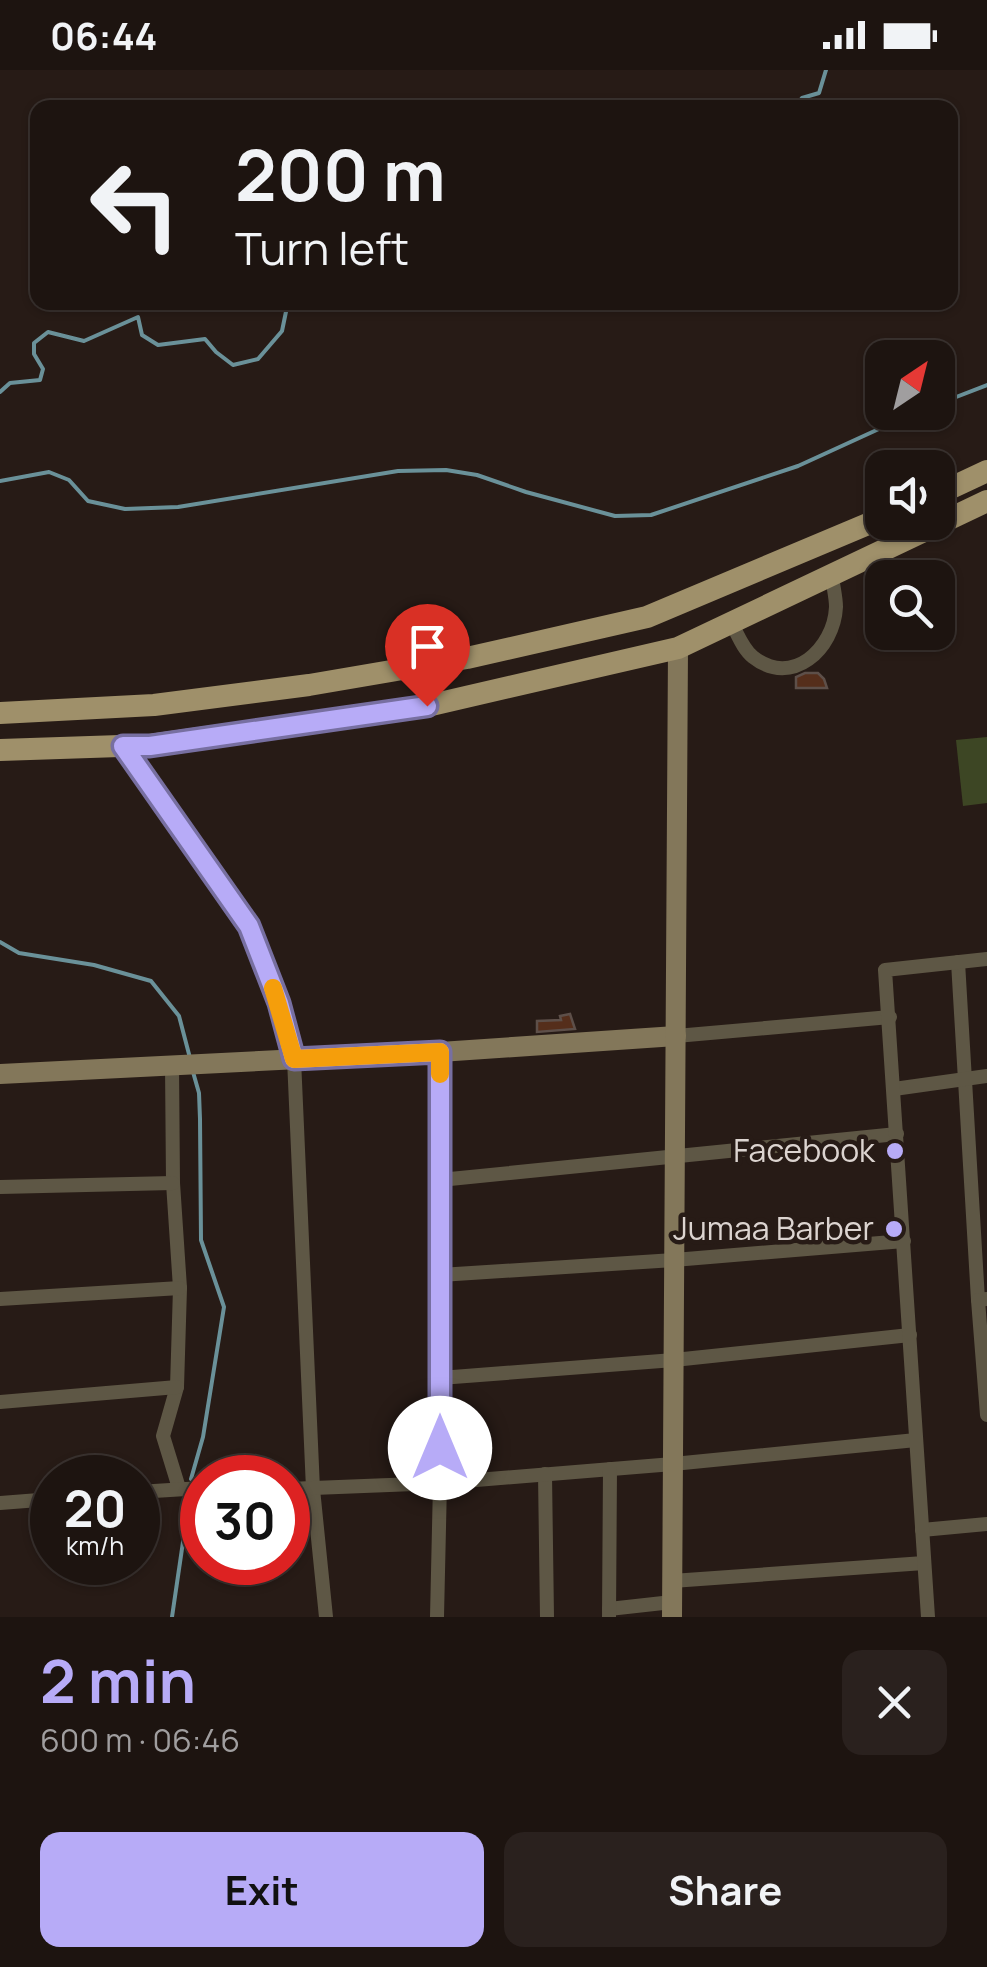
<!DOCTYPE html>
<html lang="en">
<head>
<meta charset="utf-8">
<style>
  body { margin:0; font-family:Manrope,sans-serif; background:#2a211e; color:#f1f3f6; height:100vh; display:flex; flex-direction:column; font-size:38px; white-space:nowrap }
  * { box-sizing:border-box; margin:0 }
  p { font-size:32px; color:#a09e9f }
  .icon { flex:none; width:55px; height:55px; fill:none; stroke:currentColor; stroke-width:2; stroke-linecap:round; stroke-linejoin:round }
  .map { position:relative; height:1547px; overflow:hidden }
  .sheet { display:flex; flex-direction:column; background:#1d1410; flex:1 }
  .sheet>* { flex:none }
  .banner { position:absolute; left:30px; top:30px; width:928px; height:210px; border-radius:20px; box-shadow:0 2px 8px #0004,0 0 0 2px #3b3330; background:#1d1410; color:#f1f3f6; overflow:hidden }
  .needle { width:65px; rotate:35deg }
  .controls { position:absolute; left:865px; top:270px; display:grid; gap:20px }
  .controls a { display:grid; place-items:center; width:90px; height:90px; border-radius:20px; background:#1d1410; box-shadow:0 2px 8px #0004,0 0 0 2px #3b3330; font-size:50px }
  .speed { position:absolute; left:30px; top:1385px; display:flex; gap:20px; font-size:50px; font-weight:700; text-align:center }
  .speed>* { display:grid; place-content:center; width:130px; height:130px; border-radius:50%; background:#1d1410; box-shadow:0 2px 8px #0004,0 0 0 2px #3b3330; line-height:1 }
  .speed small { font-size:25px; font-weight:400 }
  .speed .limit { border:15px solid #d22; background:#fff; color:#111 }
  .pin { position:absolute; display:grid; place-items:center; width:85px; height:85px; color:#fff; margin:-102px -42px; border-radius:50% 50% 50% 0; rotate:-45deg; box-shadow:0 0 10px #0007 }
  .pin .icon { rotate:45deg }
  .me { position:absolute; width:110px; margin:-55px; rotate:0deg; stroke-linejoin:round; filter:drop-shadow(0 0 8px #0008) }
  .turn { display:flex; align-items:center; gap:35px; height:210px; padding:0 40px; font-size:45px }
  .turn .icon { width:130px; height:130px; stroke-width:2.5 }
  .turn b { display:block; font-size:70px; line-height:85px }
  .round { display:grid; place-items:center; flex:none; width:105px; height:105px; border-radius:20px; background:#2a211e }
  .summary { display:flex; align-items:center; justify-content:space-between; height:170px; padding:0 40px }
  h1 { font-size:60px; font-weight:700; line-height:75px; color:#b7abf7 }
  .button { display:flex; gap:20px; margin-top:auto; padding:20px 40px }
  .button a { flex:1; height:115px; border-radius:20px; background:#b7abf7; color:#111; font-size:40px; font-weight:700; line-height:115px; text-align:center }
  .button a+a { background:#2a211e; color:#f1f3f6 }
  .status { display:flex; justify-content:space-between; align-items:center; height:70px; padding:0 50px; background:#1d1410; direction:ltr }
  .status svg { height:28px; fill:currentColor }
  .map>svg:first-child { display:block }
</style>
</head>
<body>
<div class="status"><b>06:44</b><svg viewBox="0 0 49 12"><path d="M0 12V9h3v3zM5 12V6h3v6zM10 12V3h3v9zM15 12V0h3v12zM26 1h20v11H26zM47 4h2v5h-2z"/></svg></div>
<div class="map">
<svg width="987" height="1547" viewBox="0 0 987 1547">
  <rect width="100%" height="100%" fill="#271b16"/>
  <path fill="#3d4624" d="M987,667V733L963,736L956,670Z"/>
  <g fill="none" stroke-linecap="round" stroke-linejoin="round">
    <g stroke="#6a9199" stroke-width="4">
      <path d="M794,38L802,28L819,23L826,0"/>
      <path d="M0,322L10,313L40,310L43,299L34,284V273L48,262L84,271L138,247L142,265L158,275L205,269L216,282L233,295L258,289L282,261L288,232"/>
      <path d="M938,334L987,315"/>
      <path d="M0,411L49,402L69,410L88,431L125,439L178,437L398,401L446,400L477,405L526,422L615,446L651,445L798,396L916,342"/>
      <path d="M0,872L19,883L94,895L151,911L179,946L190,988"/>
      <path d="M191,1409L203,1367L224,1237L201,1170L200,1049L199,1023L193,1002"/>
      <path d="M172,1547L189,1431"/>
    </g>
  </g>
  <g fill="#552e1b" stroke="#5d4f49" stroke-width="2.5">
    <path d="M805,603H818L824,609L827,618H796V607Z"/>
    <path d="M570,944L575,959L537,962V951L561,950L560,946Z"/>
    <path d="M456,1351H477L478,1386H456Z"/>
  </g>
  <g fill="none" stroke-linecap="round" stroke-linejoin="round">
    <g stroke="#5e5745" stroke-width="14">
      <path d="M732,554C738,565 743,579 753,587C792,618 834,579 836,537C836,527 833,516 832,506"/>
      <path d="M123,676L249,856L279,933L294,989L313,1419L326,1547"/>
      <path d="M958,892L978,1230L987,1229"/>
      <path d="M676,966L890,947"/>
      <path d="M172,995L173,1113L180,1218L177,1317L163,1366L179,1418"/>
      <path d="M894,1019L987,1006"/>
      <path d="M440,1110L897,1064"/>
      <path d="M0,1117L173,1113"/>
      <path d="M440,1205L674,1190L904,1171"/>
      <path d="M0,1229L180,1218"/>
      <path d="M978,1230L987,1345"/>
      <path d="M440,1308L674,1290L910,1265"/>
      <path d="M0,1332L177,1317"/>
      <path d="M545,1404L547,1547"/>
      <path d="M288,1419L440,1413L673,1394L916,1370"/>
      <path d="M138,1422L202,1418"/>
      <path d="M0,1433L52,1429"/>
      <path d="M922,1460L987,1454"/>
      <path d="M672,1511L924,1493"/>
      <path d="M609,1539L672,1532"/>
      <path d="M437,1547L440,1413V982"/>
      <path d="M609,1547L610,1399"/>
      <path d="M928,1547L885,900L987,889"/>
    </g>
    <g stroke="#83775a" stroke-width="20">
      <path d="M0,1004L440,982L676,966"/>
      <path d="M672,1547L678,578"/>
    </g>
    <g stroke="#9f906a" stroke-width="22">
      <path d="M938,424L987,401"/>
      <path d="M0,643L154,635L309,615L467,588L647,547L882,448"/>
      <path d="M0,680L150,675L427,636L678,578L987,431"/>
    </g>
  </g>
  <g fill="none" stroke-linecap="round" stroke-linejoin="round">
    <defs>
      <path id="route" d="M427,636L150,676H123L249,856L279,933L294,989L440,982V1378"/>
    </defs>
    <use href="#route" stroke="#776fa1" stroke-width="25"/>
    <use href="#route" stroke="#b7abf7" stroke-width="18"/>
    <path stroke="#f59e0b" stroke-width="18" d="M273,918L294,989L440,982V1004"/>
  </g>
  <g fill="#b7abf7" stroke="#271b16" stroke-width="4">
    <circle cx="895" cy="1081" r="10"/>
    <circle cx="894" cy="1159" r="10"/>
  </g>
  <g text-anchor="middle" stroke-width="9" stroke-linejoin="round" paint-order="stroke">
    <g font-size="32" fill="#dcd4d0" stroke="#271b16" text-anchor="end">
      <text x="875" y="1092">Facebook</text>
      <text x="874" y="1170">Jumaa Barber</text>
    </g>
  </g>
</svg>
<div class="controls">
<a><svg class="needle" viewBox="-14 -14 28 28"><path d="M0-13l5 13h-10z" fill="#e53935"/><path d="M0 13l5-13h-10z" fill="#a09e9f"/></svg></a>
<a><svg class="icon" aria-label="sound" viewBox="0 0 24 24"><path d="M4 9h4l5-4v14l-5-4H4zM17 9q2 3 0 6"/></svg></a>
<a><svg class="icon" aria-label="search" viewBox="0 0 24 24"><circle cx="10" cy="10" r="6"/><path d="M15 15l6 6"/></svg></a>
</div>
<div class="speed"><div>20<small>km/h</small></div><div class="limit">30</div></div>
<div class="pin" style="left:427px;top:636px;background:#d93025"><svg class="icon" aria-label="arrive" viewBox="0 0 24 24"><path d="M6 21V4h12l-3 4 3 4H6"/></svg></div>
<svg class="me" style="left:440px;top:1378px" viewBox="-20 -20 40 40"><circle r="19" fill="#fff"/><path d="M0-13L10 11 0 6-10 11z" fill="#b7abf7"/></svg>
<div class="banner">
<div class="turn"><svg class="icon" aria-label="left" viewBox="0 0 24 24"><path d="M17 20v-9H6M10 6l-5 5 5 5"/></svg><div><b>200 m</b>Turn left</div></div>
</div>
</div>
<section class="sheet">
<div class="summary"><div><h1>2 min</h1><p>600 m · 06:46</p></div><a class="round"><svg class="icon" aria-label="close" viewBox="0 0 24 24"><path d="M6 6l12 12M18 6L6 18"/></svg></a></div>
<div class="button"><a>Exit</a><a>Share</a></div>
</section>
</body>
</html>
